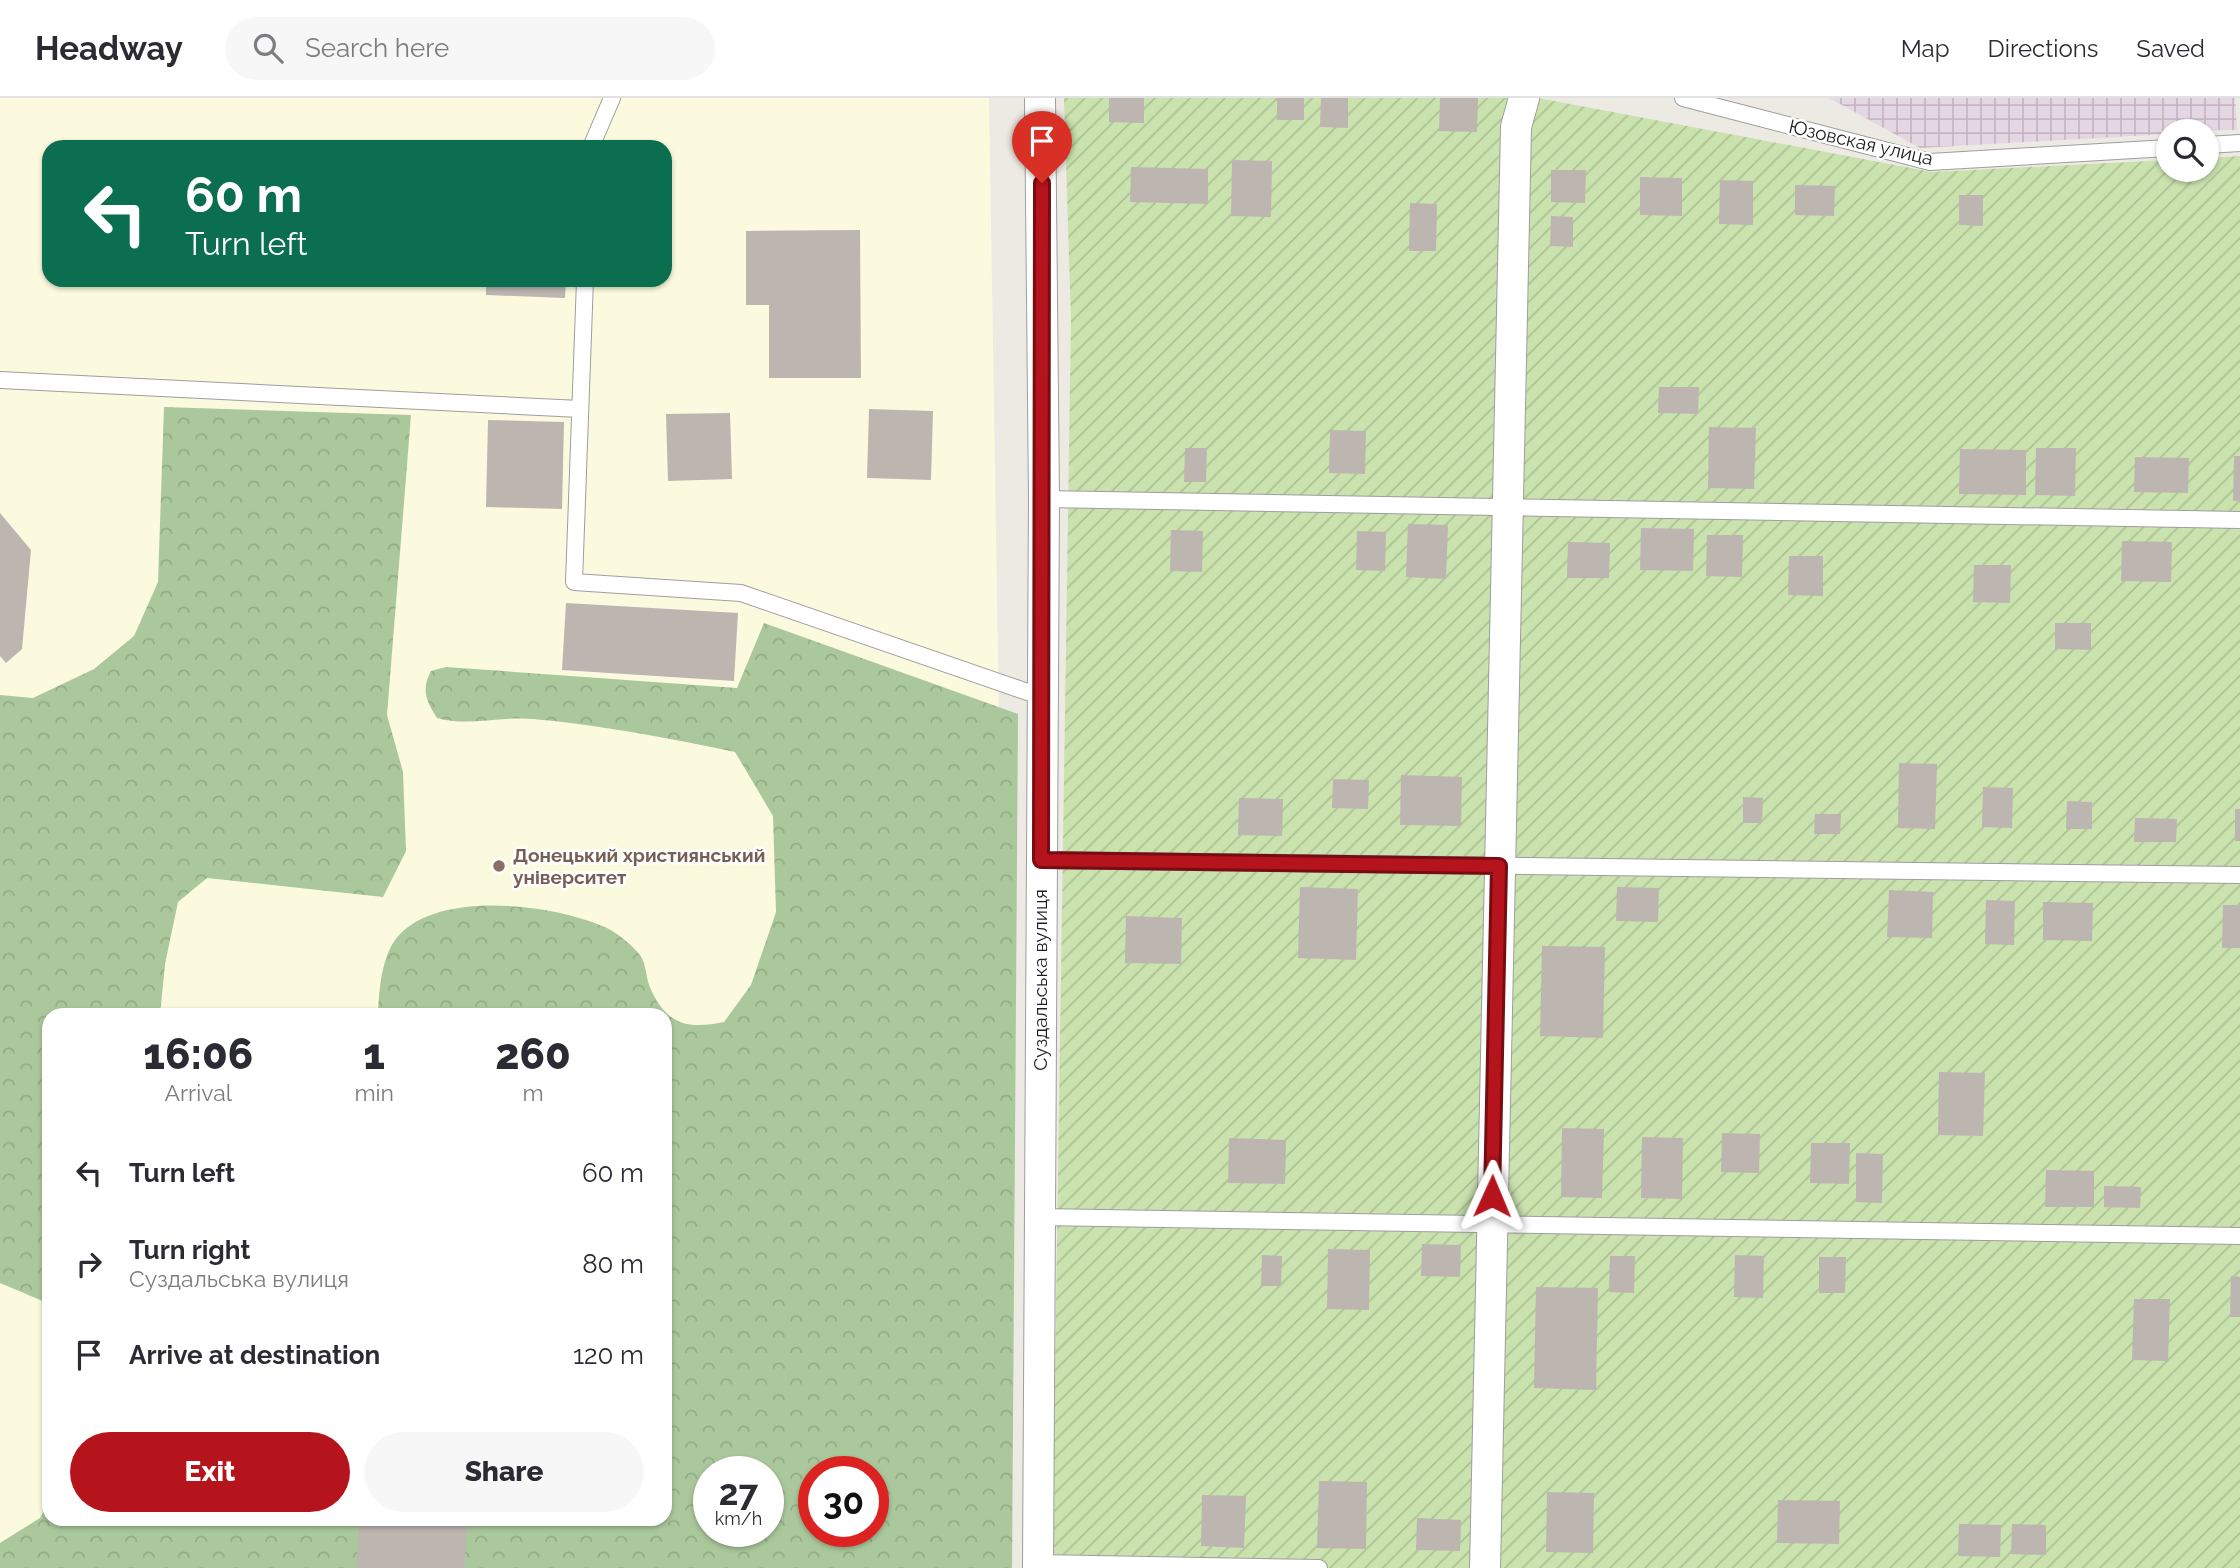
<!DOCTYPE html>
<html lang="en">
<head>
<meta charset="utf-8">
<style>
  body { margin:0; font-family:Raleway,sans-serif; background:#f7f7f7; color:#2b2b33; height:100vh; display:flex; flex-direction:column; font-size:26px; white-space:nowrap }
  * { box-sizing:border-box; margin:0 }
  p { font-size:23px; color:#7c7c81 }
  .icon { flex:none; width:38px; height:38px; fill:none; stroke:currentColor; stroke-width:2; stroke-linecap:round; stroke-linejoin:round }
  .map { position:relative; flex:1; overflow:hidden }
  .sheet { position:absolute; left:42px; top:910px; width:630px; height:518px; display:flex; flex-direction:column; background:#fff; border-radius:21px; box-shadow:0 2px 5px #0004 }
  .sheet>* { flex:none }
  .hud { position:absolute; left:42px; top:42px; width:630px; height:147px; border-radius:21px; box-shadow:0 2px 5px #0004; background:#0b6e4f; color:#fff; overflow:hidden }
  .controls { position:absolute; left:2156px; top:21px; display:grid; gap:14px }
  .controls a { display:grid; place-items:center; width:63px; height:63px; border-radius:50%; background:#fff; box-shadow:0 2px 5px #0004; font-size:35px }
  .speed { position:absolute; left:693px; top:1358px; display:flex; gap:14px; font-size:35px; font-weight:700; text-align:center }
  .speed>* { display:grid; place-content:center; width:91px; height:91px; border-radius:50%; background:#fff; box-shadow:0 2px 5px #0004; line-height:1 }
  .speed small { font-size:18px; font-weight:400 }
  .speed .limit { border:10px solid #d22; background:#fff; color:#111 }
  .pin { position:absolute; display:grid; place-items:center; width:60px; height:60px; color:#fff; margin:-72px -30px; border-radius:50% 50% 50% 0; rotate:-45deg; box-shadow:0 0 7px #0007 }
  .pin .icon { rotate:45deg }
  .me { position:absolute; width:77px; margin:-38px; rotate:1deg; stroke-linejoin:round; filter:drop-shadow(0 0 5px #0008) }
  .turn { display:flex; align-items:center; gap:24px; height:147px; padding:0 28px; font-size:32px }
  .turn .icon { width:91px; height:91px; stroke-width:2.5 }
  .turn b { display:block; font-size:49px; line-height:60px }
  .eta { display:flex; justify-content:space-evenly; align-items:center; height:119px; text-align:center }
  .eta b { font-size:42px; font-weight:800; line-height:49px }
  .button { display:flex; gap:14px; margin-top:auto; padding:14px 28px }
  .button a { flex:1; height:80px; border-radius:42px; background:#b6141c; color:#fff; font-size:28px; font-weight:800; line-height:80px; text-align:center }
  .button a+a { background:#f7f7f7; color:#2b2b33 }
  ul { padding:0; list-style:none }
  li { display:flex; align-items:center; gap:21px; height:91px; padding:0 28px }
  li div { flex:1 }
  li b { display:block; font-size:26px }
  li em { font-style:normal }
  header { display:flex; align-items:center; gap:42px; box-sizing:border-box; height:98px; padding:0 35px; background:#fff; border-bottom:2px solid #e1e1e2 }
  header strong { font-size:33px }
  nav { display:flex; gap:38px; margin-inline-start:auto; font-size:24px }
  .search { width:490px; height:63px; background:#f7f7f7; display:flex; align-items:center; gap:18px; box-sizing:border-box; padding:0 24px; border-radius:38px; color:#7c7c81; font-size:26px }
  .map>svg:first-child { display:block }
</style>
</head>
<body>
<header>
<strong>Headway</strong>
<div class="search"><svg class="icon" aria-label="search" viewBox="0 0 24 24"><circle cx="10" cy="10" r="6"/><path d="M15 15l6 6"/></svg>Search here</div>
<nav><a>Map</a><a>Directions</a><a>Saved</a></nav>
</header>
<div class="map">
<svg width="2240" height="1470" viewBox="0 0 2240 1470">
  <defs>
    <pattern id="industrial-grid" width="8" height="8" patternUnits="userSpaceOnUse" patternTransform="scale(1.75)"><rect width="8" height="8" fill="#e5d6e3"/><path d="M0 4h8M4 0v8" fill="none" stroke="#c4b7c2"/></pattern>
    <pattern id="forest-crowns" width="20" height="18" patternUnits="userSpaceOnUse" patternTransform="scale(1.75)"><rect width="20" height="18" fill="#abc89c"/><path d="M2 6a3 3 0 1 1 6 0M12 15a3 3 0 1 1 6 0" fill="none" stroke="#93ab86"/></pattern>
    <pattern id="garden-furrows" width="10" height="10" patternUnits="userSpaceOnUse" patternTransform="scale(1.75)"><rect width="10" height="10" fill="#cae2ae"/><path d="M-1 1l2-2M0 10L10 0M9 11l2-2" fill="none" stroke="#adc195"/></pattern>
  </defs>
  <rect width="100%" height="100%" fill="#ede9e3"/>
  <path fill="url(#industrial-grid)" d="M1829,0H2235L2237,32L2168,33V36L1920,50Z"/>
  <path fill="#fbfade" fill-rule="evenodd" d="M0,0H989L999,620L994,1470H0ZM49,49H665V182H49ZM49,917H665V1421H49ZM709,1374H768V1433H709ZM814,1374H873V1433H814Z"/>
  <g fill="url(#forest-crowns)" fill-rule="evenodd">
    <path d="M164,309L411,317L387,617L403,674L406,753L383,799L207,780L178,804L165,866L160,917H49V1210L45,1204L0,1185V597L33,600L94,571L134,538L158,484Z"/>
    <path d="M764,525L1018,616L1012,1470H0V1445L40,1420L49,1404V1421H665V917H378C379,894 381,865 393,845C429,789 556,806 607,830C617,835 633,848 640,857C646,865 646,878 649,887C665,926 686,932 724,924L751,887L776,814L773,718L735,654C668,640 601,627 533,621C500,618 468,629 437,620C426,603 421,591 431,573L446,569L737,590ZM709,1374H768V1433H709ZM814,1374H873V1433H814Z"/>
  </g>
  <path fill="url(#garden-furrows)" d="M1064,0H1538L1932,74L2168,62V72H2207V60L2240,58V1470H1052L1071,222Z"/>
  <g fill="#bdb5b0">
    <path d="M1109,0H1144V25L1109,24Z"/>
    <rect x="1277" y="0" width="27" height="22"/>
    <path d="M1321,0H1348V30L1320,29Z"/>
    <path d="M1440,0H1478L1477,34L1439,33Z"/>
    <path d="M492,42L572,46V49H492Z"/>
    <path d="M1232,62L1272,63L1271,119L1231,118Z"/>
    <path d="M1131,69L1208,71V106L1130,104Z"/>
    <path d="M1551,72H1586L1585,105L1551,104Z"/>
    <path d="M1640,79L1682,80V118L1640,117Z"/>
    <path d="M1720,82L1753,83V127L1719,126Z"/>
    <path d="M1795,87L1835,88L1834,118L1795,117Z"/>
    <path d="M1959,97H1983V128L1959,127Z"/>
    <path d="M1410,105L1437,106L1436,153H1409Z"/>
    <path d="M1551,118L1573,119V149L1550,148Z"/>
    <path d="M860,132L861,280H769V207H746V133Z"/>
    <path d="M486,182H566L565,200L486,197Z"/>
    <path d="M1659,289H1699L1698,316L1658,315Z"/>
    <path d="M869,311L933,313L931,382L867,380Z"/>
    <path d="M730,315L732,381L668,383L666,316Z"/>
    <path d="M488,322L564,324L562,411L486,409Z"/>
    <path d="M1709,329L1756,330L1754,391L1708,390Z"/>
    <path d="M1330,332L1366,333L1365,376L1329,375Z"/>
    <path d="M1185,350H1207L1206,384H1184Z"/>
    <path d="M2036,350H2076L2075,398L2035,397Z"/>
    <path d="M1960,351L2026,352V397L1959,396Z"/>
    <path d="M2234,358H2240V403H2233Z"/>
    <path d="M2135,359L2189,360L2188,395L2134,394Z"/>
    <path d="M0,415L31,452L22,551L6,565L0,558Z"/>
    <path d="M1408,426L1448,427L1446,481L1406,479Z"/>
    <path d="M1641,430L1694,431L1693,473L1640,472Z"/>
    <path d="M1171,432L1203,433L1202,474L1170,473Z"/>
    <path d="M1357,433L1386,434L1385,473L1356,472Z"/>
    <path d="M1707,437H1743L1742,479L1706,478Z"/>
    <path d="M2122,443L2172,444L2171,484L2121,483Z"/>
    <path d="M1568,444L1610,445L1609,480H1567Z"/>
    <path d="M1789,458H1823V498L1788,497Z"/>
    <path d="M1974,467H2011L2010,505L1973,504Z"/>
    <path d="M566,505L738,515L734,583L562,572Z"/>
    <path d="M2055,525H2091V552L2055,551Z"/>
    <path d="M1899,665L1937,666L1935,731L1898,730Z"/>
    <path d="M1401,677L1462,679L1461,728L1400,727Z"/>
    <path d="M1333,681L1369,682L1368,711L1332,710Z"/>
    <path d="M1983,689L2013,690L2012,730L1982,729Z"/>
    <path d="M1743,699L1763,700L1762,725H1743Z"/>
    <path d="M1239,700L1283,701L1282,738L1238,737Z"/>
    <path d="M2067,703L2092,704V731H2066Z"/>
    <rect x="2235" y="711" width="5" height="32"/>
    <path d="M1815,716H1841L1840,736H1814Z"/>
    <path d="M2135,720L2177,721L2176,744H2134Z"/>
    <path d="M1300,789L1358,791L1356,862L1298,860Z"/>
    <path d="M1617,789L1659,790L1658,824L1616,823Z"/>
    <path d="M1889,792L1933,794L1932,840L1887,839Z"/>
    <path d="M1986,802L2015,803L2014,847L1985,846Z"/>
    <path d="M2043,804L2093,805L2092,843L2043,842Z"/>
    <path d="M2223,807H2240V850H2222Z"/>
    <path d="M1126,818L1182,820L1181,866L1125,865Z"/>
    <path d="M1542,848L1605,849L1603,940L1540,938Z"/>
    <path d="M1939,974L1985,975L1983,1038L1938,1037Z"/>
    <path d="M1562,1030L1604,1031L1602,1100L1561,1099Z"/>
    <path d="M1722,1035L1760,1036L1759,1075L1721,1074Z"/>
    <path d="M1642,1039L1683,1040L1682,1101L1641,1100Z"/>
    <path d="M1229,1040L1286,1042L1285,1086L1228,1085Z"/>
    <path d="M1811,1045H1850L1849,1086L1810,1085Z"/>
    <path d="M1856,1055L1883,1056L1882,1105L1856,1104Z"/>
    <path d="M2046,1072L2094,1073V1109H2045Z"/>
    <path d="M2104,1088L2141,1089L2140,1110L2104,1109Z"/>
    <path d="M1422,1146L1461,1147L1460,1179L1421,1178Z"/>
    <path d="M1328,1151L1370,1152L1369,1212L1327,1211Z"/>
    <path d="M1262,1157L1282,1158L1281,1188H1261Z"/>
    <path d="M1735,1157L1764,1158L1763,1200L1734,1199Z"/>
    <path d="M1610,1158H1635L1634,1195L1609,1194Z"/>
    <path d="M1819,1159H1846L1845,1195H1819Z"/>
    <path d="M2231,1178L2240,1179V1219H2230Z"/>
    <path d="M1536,1189L1598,1190L1596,1292L1534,1290Z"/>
    <path d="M2134,1201H2170L2168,1263L2132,1262Z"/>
    <path d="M1319,1383L1367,1384L1366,1451L1317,1450Z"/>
    <path d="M1547,1394L1594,1395L1593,1455L1546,1454Z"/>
    <path d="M1202,1397L1246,1398L1244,1450L1201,1448Z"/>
    <path d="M1778,1402L1840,1403L1839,1446L1777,1445Z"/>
    <path d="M1417,1420L1461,1422L1460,1453L1416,1452Z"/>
    <path d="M360,1421H468L464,1470H356Z"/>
    <path d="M1959,1426L2001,1427L2000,1459L1958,1458Z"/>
    <path d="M2012,1426L2046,1427V1457L2011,1456Z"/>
  </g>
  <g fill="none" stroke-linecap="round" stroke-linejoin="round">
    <defs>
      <g id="service">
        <path d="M1683,0L1930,64L2168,50"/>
        <path d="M2207,47L2240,45"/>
        <path d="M591,49L612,0"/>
        <path d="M585,182L574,484L741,495L1042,599"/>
        <path d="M0,282L580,311"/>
        <path d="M1044,401L2240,422"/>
        <path d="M1041,762L2240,777"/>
        <path d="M1039,1119L2240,1138"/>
        <path d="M1038,1465L1319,1470"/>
      </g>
      <g id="minor">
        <path d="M1038,1470L1044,401L1040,0"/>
        <path d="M1485,1470L1516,29L1524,0"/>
      </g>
    </defs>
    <use href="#service" stroke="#9e9e9e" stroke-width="18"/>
    <use href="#minor" stroke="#9e9e9e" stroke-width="32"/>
    <use href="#service" stroke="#fff" stroke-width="16"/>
    <use href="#minor" stroke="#fff" stroke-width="30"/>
  </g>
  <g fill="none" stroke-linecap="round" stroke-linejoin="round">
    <defs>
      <path id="route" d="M1042,85L1041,762L1499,768L1492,1098"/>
    </defs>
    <use href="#route" stroke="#760d12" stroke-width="18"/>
    <use href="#route" stroke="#b6141c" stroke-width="12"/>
  </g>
  <circle fill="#8d6e63" stroke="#fff" stroke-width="2.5" cx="499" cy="768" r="7"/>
  <g text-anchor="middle" stroke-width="5" stroke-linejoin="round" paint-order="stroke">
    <g font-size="19" fill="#1d1d1d" stroke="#fff">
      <text transform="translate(1861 44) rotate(13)" y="7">Юзовская улица</text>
      <text transform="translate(1040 882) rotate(-90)" y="7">Суздальська вулиця</text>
    </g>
    <g font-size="19" font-weight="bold" fill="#785e54" stroke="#fff" text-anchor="start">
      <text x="513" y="764">Донецький християнський<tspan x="513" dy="22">університет</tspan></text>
    </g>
  </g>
</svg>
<div class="controls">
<a><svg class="icon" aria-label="search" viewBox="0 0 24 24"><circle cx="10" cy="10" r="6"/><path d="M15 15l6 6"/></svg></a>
</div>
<div class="speed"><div>27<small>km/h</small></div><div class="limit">30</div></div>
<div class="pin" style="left:1042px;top:85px;background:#d93025"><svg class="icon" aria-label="arrive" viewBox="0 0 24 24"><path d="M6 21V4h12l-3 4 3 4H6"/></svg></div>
<svg class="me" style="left:1492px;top:1098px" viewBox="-20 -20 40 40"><path d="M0-17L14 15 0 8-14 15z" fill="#b6141c" stroke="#fff" stroke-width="4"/></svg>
<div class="hud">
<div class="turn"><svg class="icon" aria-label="left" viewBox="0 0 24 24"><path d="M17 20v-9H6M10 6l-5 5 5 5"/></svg><div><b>60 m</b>Turn left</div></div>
</div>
<section class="sheet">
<div class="eta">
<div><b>16:06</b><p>Arrival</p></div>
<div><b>1</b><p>min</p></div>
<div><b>260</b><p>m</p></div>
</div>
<ul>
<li><svg class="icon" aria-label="left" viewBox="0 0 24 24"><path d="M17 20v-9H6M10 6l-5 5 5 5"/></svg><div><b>Turn left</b></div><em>60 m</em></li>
<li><svg class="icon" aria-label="right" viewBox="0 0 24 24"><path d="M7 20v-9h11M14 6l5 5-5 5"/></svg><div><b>Turn right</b><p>Суздальська вулиця</p></div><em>80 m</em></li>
<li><svg class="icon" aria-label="arrive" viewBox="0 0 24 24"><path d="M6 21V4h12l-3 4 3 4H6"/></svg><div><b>Arrive at destination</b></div><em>120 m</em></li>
</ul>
<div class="button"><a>Exit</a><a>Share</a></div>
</section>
</div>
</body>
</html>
